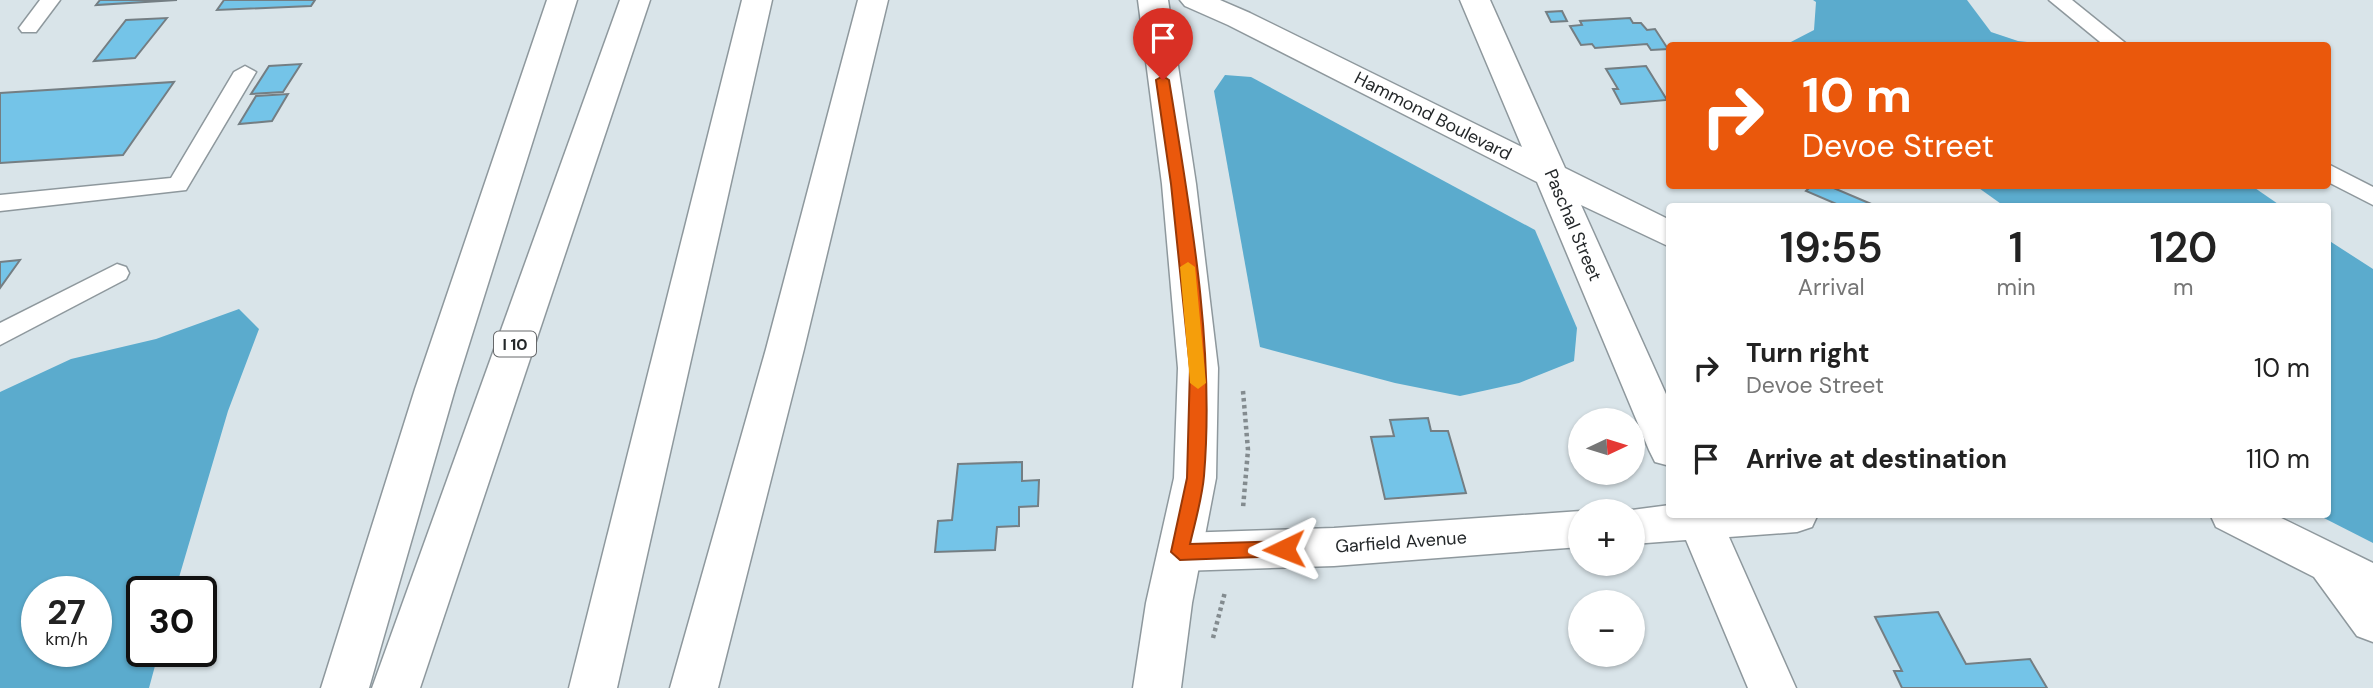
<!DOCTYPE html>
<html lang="en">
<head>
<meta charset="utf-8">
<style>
  body { margin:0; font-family:"DM Sans",sans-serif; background:#f2f2f2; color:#222; height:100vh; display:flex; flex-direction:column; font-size:26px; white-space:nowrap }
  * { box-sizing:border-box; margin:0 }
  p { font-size:23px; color:#767676 }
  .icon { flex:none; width:38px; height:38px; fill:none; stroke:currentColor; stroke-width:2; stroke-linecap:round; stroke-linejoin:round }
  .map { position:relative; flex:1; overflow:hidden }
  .sheet { position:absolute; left:1666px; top:203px; width:665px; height:315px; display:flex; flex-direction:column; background:#fff; border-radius:7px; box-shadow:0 2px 5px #0004 }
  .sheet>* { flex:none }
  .top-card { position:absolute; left:1666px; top:42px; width:665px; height:147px; border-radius:7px; box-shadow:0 2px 5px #0004; background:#ea580c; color:#fff; overflow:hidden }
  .needle { width:46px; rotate:86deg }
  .controls { position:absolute; left:1568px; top:408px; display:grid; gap:14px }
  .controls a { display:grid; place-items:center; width:77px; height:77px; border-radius:50%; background:#fff; box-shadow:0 2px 5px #0004; font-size:35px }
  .speed { position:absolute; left:21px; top:576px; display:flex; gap:14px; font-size:35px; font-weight:700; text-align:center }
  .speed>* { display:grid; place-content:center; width:91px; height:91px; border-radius:50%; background:#fff; box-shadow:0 2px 5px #0004; line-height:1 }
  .speed small { font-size:18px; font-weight:400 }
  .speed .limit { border:4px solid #111; border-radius:10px; background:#fff; color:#111 }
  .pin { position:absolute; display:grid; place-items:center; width:60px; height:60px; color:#fff; margin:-72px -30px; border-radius:50% 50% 50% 0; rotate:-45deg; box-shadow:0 0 7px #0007 }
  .pin .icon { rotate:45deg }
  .me { position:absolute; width:77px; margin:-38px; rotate:268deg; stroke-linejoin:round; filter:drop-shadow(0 0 5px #0008) }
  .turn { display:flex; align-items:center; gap:24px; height:147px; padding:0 21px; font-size:32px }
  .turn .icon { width:91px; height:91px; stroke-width:2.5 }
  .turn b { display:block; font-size:49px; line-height:60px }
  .eta { display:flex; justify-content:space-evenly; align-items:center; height:119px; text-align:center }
  .eta b { font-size:42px; font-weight:600; line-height:49px }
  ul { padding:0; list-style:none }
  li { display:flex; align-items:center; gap:21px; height:91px; padding:0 21px }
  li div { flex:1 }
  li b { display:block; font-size:26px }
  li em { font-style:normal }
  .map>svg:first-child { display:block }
</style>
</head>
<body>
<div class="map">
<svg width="2373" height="688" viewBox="0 0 2373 688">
  <rect width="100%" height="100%" fill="#d9e4e9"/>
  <g fill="#5babcd" fill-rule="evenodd">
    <path d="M1813,0H1967L1991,32L2018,41L2053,45H1785L1814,30L1816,2Z"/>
    <path d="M1225,75L1251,77L1535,230L1577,328L1574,361L1519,383L1460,396L1395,383L1260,347L1214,91Z"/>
    <path d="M1976,186H2252L2281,206H2004Z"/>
    <path d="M2328,240L2373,269V543L2318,515L2328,514Z"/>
    <path d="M239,309L259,329L228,411L175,591L142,592V651H159L149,688H0V392L71,359L156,339ZM37,592H96V651H37Z"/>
  </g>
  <g fill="#74c4e8" stroke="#747e83" stroke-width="2">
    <path d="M100,0H177L96,5Z"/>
    <path d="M224,0H315L311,6L217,10Z"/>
    <path d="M1562,11L1567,21L1551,22L1546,12Z"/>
    <path d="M167,18L135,58L94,61L126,20Z"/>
    <path d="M1630,18L1633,23H1641L1647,30L1655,29L1668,49L1651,50L1647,44L1595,48L1592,44L1581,45L1570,26L1582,25L1580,21Z"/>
    <path d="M301,64L283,92L251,94L269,66Z"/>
    <path d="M1646,66L1667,100L1621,104L1613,89H1618L1606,69Z"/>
    <path d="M174,82L123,155L0,163V93Z"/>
    <path d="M288,94L272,121L239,124L256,96Z"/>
    <path d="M1811,186H1829L1876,206H1841L1806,191Z"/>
    <path d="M20,260L0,288V262Z"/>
    <path d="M1428,418L1431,431H1448L1466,493L1385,499L1371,437L1394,436L1390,420Z"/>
    <path d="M1022,462V481L1039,480L1038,506L1019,507V526L997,527L995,550L935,552L938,521L952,520L958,464Z"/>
    <path d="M1938,612L1966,664L2030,659L2047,688H1902L1894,671H1902L1875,617Z"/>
  </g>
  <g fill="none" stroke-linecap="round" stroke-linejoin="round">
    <defs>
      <g id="lane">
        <path d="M40,0H60L36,32H22L19,28Z"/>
        <path d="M2049,0H2072L2129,46H2105Z"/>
        <path d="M245,66L256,72L186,190L0,211V195L171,178L234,72Z"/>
        <path d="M2328,164L2373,187V205L2328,182Z"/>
        <path d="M117,264L126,267L129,273L126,279L0,345V323Z"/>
      </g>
      <g id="street">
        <path d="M1180,0H1220L1250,13L1522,147L1460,0H1490L1565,168L1670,220V247L1581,205L1670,403V466L1655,462L1649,450L1537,182L1228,25L1185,6Z"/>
        <path d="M1670,505V514H1818L1812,527L1797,532L1729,537L1796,688H1748L1686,540L1633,544V511H1624Z"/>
        <path d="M1581,511L1580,547L1334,566L1180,571L1164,565L1158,552L1164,539L1180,533L1334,528Z"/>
        <path d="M2210,514H2273L2373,563V642L2357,636L2314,577L2216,527Z"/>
      </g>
      <path id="secondary" d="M1138,0H1168L1196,184L1218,368L1216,478L1192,603L1181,688H1133L1146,603L1174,478L1178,368L1162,184Z"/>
      <g id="highway">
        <path d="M547,0H577L455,389L369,688H321L415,389Z"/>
        <path d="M620,0H650L420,688H372Z"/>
        <path d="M742,0H772L617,688H569Z"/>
        <path d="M858,0H888L804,349L718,688H670L766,349Z"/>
      </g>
    </defs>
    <use href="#lane" stroke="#8e989d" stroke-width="3"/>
    <use href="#street" stroke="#8e989d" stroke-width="3"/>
    <use href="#secondary" stroke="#8e989d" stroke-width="3"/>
    <use href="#highway" stroke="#8e989d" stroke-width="3"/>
    <g stroke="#838b8f" stroke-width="4.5" stroke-dasharray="3.5 3.5" stroke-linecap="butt">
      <path d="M1243,391L1248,450L1243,508"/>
      <path d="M1213,638L1225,592"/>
    </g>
    <use href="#lane" fill="#fff" fill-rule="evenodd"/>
    <use href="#street" fill="#fff" fill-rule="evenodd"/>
    <use href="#secondary" fill="#fff" fill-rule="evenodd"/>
    <use href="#highway" fill="#fff" fill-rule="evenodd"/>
  </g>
  <path fill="#ea580c" stroke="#983908" stroke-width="2" d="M1163,76L1169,80C1190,210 1215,345 1204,476C1202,499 1195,522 1190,544L1284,541L1293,549L1284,556L1180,560L1171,552L1187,478L1190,368L1171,184L1156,80Z"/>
  <path fill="#f59e0b" d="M1188,262L1195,267L1206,383L1198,389L1190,383L1180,267Z"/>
  <g text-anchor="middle" stroke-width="5" stroke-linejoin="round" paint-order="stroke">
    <rect fill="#fff" stroke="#66686a" stroke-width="2" x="494" y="331.5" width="42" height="25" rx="5"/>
    <g font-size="16" font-weight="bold" fill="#24282a">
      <text x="515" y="350">I 10</text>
    </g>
    <g font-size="18" fill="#24282a" stroke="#fff">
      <text transform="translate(1433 116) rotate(27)" y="6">Hammond Boulevard</text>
      <text transform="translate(1573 225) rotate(67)" y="6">Paschal Street</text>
      <text transform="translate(1401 542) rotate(-4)" y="6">Garfield Avenue</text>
    </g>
  </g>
</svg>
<div class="controls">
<a><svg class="needle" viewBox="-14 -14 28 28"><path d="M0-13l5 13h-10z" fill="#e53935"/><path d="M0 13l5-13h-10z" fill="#767676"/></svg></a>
<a>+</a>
<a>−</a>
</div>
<div class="speed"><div>27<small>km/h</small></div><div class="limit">30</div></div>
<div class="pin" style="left:1163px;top:80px;background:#d93025"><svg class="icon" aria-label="arrive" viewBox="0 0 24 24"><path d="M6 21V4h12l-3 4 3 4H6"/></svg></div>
<svg class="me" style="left:1284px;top:549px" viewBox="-20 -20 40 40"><path d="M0-17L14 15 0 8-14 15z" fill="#ea580c" stroke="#fff" stroke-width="4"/></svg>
<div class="top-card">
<div class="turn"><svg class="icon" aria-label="right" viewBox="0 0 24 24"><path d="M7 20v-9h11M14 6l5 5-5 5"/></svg><div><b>10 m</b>Devoe Street</div></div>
</div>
<section class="sheet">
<div class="eta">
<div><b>19:55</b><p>Arrival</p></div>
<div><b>1</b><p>min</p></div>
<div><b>120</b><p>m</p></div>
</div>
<ul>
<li><svg class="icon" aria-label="right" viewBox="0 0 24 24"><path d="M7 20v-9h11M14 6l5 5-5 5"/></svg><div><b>Turn right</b><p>Devoe Street</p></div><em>10 m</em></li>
<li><svg class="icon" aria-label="arrive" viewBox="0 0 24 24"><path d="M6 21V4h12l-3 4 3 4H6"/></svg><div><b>Arrive at destination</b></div><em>110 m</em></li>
</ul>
</section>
</div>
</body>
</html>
